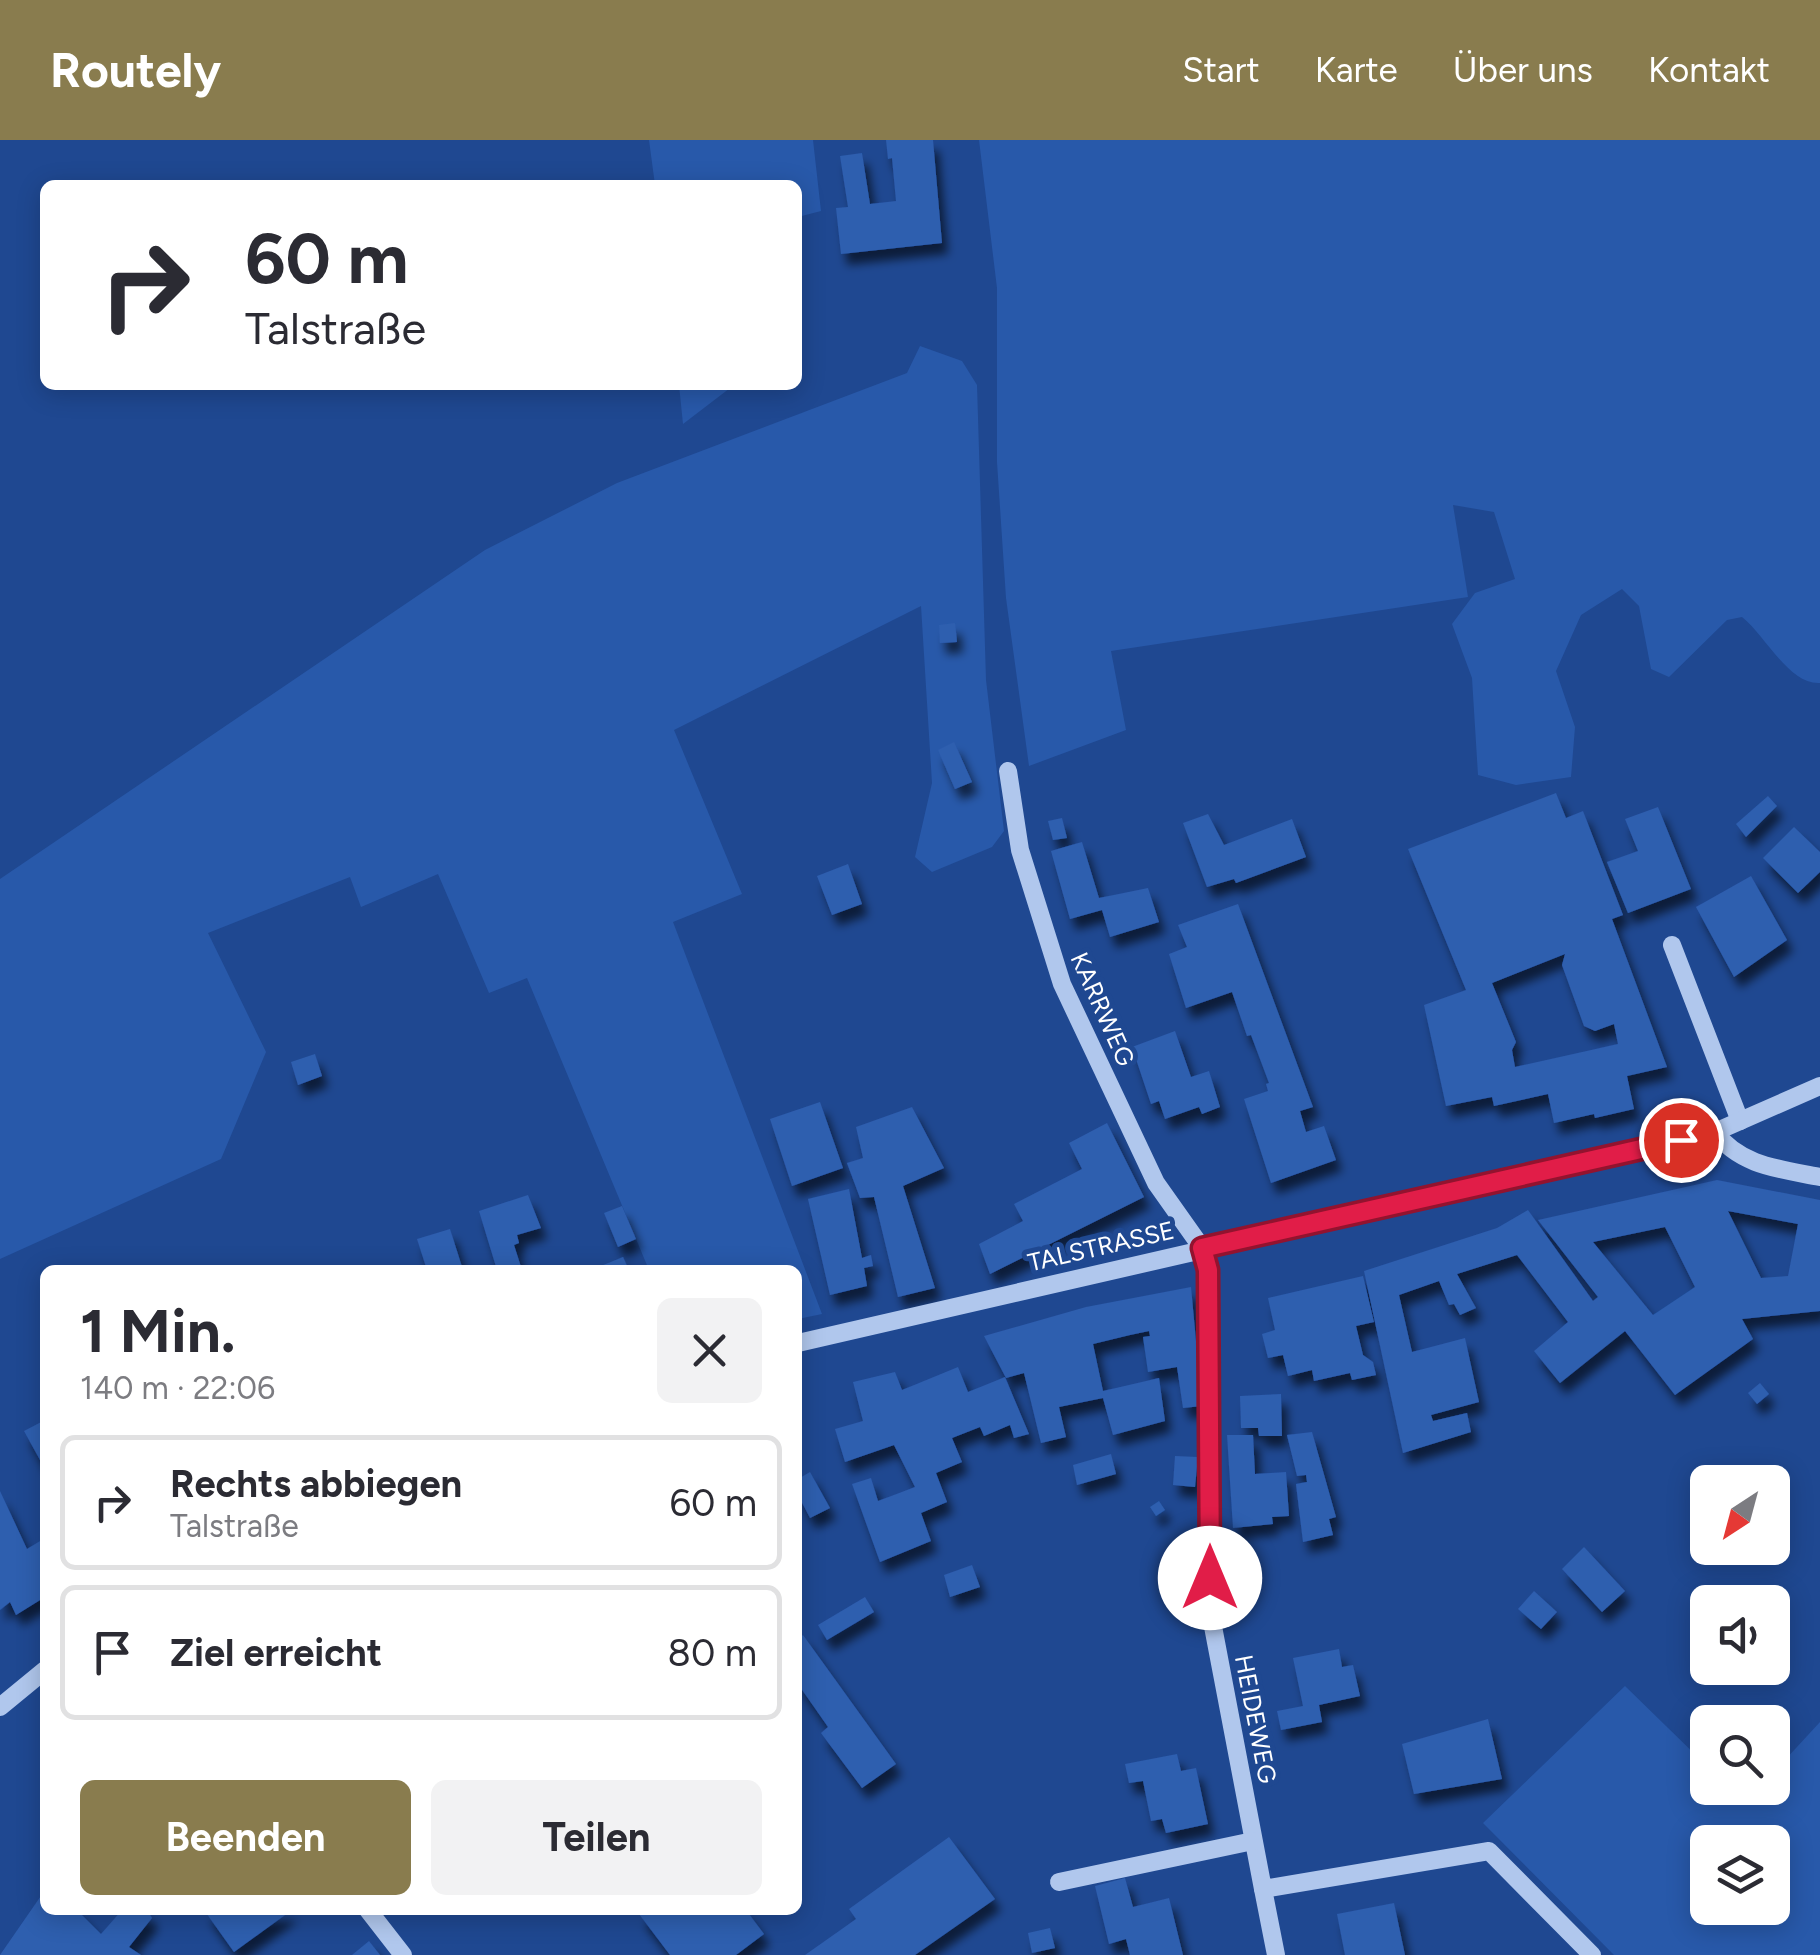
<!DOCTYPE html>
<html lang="de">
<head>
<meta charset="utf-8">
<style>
  body { margin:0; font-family:Figtree,sans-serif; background:#f2f2f3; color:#2b2b33; height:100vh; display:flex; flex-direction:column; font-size:38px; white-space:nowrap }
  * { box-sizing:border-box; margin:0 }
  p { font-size:32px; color:#7c7c81 }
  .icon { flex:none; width:55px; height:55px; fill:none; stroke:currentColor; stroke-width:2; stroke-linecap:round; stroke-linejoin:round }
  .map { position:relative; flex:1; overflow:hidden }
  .sheet { position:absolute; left:40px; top:1125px; width:762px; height:650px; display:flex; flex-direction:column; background:#fff; border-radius:15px; box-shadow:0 5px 25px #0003 }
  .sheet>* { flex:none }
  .top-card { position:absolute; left:40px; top:40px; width:762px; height:210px; border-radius:15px; box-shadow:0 5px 25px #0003; background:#fff; color:#2b2b33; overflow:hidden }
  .needle { width:65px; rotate:216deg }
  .controls { position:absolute; left:1690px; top:1325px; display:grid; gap:20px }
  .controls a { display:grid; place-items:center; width:100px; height:100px; border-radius:15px; background:#fff; box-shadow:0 5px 25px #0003; font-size:50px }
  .pin { position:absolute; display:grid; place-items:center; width:85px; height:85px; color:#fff; margin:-42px; border:5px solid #fff; border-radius:50%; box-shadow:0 2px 10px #0007 }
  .me { position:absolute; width:110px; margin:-55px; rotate:0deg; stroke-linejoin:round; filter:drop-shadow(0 0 8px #0008) }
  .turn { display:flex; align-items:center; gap:35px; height:210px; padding:0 40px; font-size:45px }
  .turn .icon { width:130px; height:130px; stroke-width:2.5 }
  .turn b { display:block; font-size:70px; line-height:85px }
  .round { display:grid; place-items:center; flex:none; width:105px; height:105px; border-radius:15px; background:#f2f2f3 }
  .headline { display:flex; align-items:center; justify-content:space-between; height:170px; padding:0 40px }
  h1 { font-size:60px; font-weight:700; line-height:75px }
  .button { display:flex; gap:20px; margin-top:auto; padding:20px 40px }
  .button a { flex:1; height:115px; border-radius:15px; background:#897c4e; color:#fff; font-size:40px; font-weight:700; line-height:115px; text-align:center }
  .button a+a { background:#f2f2f3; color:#2b2b33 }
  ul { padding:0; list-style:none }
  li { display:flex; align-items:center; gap:30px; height:135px; margin:0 20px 15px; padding:0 20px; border:5px solid #e1e1e2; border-radius:15px }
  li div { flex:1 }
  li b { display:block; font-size:38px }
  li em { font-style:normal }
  header { display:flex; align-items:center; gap:60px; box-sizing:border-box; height:140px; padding:0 50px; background:#897c4e; color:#fff }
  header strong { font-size:48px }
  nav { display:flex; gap:55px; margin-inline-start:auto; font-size:35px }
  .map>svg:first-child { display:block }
</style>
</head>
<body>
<header>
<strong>Routely</strong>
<nav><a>Start</a><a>Karte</a><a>Über uns</a><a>Kontakt</a></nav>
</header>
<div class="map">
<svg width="1820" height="1815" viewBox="0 0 1820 1815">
  <defs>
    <filter id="shadow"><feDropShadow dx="6" dy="11" stdDeviation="5" flood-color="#0009"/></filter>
  </defs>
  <rect width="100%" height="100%" fill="#1f4891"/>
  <g fill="#2859aa" fill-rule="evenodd">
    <path d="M649,0H813L821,71L798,77V45H655Z"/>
    <path d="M979,0H1820V543C1789,545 1765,495 1742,477L1727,480L1669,537L1651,529L1639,466L1622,449L1581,475L1556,531L1575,587L1571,637L1516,645L1478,635L1472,538L1452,484L1475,453L1515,439L1494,372L1453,365L1468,457L1111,511L1126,590L1029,626L1006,458L997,322V148Z"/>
    <path d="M920,206L962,221L977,245L986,540L1004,691L992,707L932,732L915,717L932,643L921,466L674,590L742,754L673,782L822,1174L798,1179V1130H649L527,838L489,853L438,734L361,767L350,737L208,793L266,912L221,1019L0,1119V739L485,410L617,343L907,233Z"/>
    <path d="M679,245H734L683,284Z"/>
    <path d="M1625,1546L1707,1626L1708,1648H1729L1745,1663L1759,1648H1772L1773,1633L1820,1582V1815H1614L1483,1683ZM1708,1702H1772V1768H1708Z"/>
  </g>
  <g fill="#2e5eaf" fill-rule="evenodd" filter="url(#shadow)">
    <path d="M886,0H933L942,103L841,114L836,68L848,67L840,16L862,13L870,64L896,61L892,18L888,19Z"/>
    <path d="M955,483L957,502L940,503L939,485Z"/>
    <path d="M954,602L972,642L955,649L938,610Z"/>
    <path d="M1556,653L1566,678L1583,671L1623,775L1612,779L1667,927L1627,936L1634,969L1595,978L1594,974L1554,983L1548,954L1494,966L1492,957L1446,966L1424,865L1466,850L1408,709ZM1565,814L1562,825L1584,886L1595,891L1614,884L1618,904L1515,927L1512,910L1516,902L1492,843Z"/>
    <path d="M1768,656L1777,666L1746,697L1736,684Z"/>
    <path d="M1658,667L1691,749L1628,773L1607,722L1638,711L1625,679Z"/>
    <path d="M1208,674L1224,705L1292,679L1306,717L1236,743L1234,739L1207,747L1183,683Z"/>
    <path d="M1062,678L1067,698L1053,700L1048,681Z"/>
    <path d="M1794,687L1820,712V732L1798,753L1763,718Z"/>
    <path d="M1082,702L1099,758L1148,748L1159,782L1110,797L1102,770L1070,779L1051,711Z"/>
    <path d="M848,724L862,764L832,775L817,736Z"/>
    <path d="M1751,736L1787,800L1734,837L1696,767Z"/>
    <path d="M1238,764L1313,967L1300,971L1306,992L1324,986L1336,1020L1271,1043L1244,959L1268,951L1266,944L1269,943L1251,895L1247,896L1232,852L1186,868L1169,814L1187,807L1178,785Z"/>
    <path d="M1175,891L1191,937L1209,931L1220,967L1202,974L1199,967L1165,979L1159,961L1151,964L1132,907Z"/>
    <path d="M315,914L322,936L298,945L291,922Z"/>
    <path d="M820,962L843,1028L792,1046L770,979Z"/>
    <path d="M912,967L944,1028L903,1046L935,1148L898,1157L874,1057L860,1058L847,1023L863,1018L856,987Z"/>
    <path d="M1107,983L1144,1057L990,1134L979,1104L1023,1081L1014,1064L1082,1029L1069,1003Z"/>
    <path d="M1717,1040L1820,1060V1171L1742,1179L1753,1199L1675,1255L1625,1191L1560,1243L1534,1211L1568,1182L1517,1115L1457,1134L1476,1168L1460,1175L1454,1164L1449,1165L1439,1141L1399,1155L1412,1212L1465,1198L1479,1262L1431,1275L1433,1281L1467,1273L1471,1292L1403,1313L1364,1131L1497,1088L1528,1070L1593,1161L1598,1157L1538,1080ZM1728,1071L1798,1084L1788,1136L1761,1138ZM1665,1087L1695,1147L1653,1175L1593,1102Z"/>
    <path d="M849,1049L862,1118L871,1115L873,1126L864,1128L867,1146L830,1155L808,1059Z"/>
    <path d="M528,1055L541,1088L517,1095L519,1103L514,1105L522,1130H497L479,1071Z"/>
    <path d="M622,1066L636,1099L618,1107L604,1073Z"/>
    <path d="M450,1089L463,1130H427L417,1099Z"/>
    <path d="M623,1117L629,1130H591Z"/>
    <path d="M1363,1136L1374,1182L1356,1186L1363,1215L1373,1222L1376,1235L1352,1240L1350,1233L1314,1241L1312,1230L1288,1236L1283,1215L1268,1218L1262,1194L1275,1190L1268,1158Z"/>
    <path d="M1191,1147L1202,1266L1183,1268L1177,1227L1148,1232L1143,1197L1150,1196L1149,1191L1130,1195L1093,1204L1103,1251L1159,1238L1165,1281L1113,1295L1103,1258L1059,1267L1066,1297L1041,1303L1024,1233L1006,1238L984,1196L1086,1167Z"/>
    <path d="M958,1227L968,1252L1005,1237L1029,1294L1014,1298L1010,1285L984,1296L980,1287L952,1298L962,1322L936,1333L947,1362L921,1373L931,1401L880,1422L852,1344L871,1338L878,1361L915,1347L894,1305L845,1322L835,1289L863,1281L853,1242L895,1232L902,1250Z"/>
    <path d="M1760,1243L1769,1254L1757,1264L1748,1253Z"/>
    <path d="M1281,1254L1282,1296H1259L1258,1288H1241L1240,1256Z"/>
    <path d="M45,1280V1329L24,1291Z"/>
    <path d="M1312,1292L1336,1377L1329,1379L1333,1395L1303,1402L1296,1344L1307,1342L1306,1335L1297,1336L1287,1295Z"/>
    <path d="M1227,1295H1253L1255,1334L1286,1332L1289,1376L1272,1377L1273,1384L1233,1388Z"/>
    <path d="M1111,1314L1116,1334L1077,1345L1073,1325Z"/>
    <path d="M1175,1316L1198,1317L1195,1347L1173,1345Z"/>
    <path d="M810,1332L830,1368L810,1378L798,1355V1339Z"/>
    <path d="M0,1351L27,1409L45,1398V1457L16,1475L10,1462L0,1470Z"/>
    <path d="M1159,1361L1165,1370L1156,1376L1150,1367Z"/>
    <path d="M1584,1407L1625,1451L1602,1472L1562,1429Z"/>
    <path d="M972,1425L980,1447L950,1457L944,1435Z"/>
    <path d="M1534,1451L1557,1472L1541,1489L1518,1469Z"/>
    <path d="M865,1457L874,1472L827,1500L818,1485Z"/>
    <path d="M803,1495L896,1624L862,1648L821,1593L828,1587L798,1544V1499Z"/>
    <path d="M1339,1509L1342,1527L1353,1525L1360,1556L1319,1565L1322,1582L1281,1590L1277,1571L1303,1566L1293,1518Z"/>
    <path d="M1488,1579L1502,1639L1414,1654L1402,1604Z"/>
    <path d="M1177,1614L1181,1631L1196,1628L1208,1684L1166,1693L1162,1679L1151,1681L1143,1641L1129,1643L1125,1624Z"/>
    <path d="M949,1697L995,1759L915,1815H805L856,1779L849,1769Z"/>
    <path d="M1125,1738L1133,1767L1169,1758L1183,1815H1130L1126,1799L1109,1804L1095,1746Z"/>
    <path d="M45,1750V1770H77L101,1794L122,1770H147L152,1778L129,1807L141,1815H0Z"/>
    <path d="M1394,1763L1405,1815H1345L1337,1774Z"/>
    <path d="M204,1770H292L234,1812Z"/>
    <path d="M645,1770H746L764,1794L736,1815H670L639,1774Z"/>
    <path d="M1050,1788L1055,1808L1032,1813L1028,1793Z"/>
    <path d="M369,1801L380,1815H352Z"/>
  </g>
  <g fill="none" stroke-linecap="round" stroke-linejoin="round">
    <g stroke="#b0c7ed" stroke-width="18">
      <path d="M1008,631L1020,710L1062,844L1156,1043L1202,1108L1208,1131L1211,1476L1263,1749"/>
      <path d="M1672,805L1740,981"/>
      <path d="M1715,992C1740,1026 1780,1029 1820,1037"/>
      <path d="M798,1203L1715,992L1820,946"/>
      <path d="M0,1567L45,1530"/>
      <path d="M1059,1742L1253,1701"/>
      <path d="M368,1770L403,1815"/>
      <path d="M1276,1815L1263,1749L1489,1711L1592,1815"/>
    </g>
  </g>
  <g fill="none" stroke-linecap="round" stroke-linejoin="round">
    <defs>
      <path id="route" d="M1210,1438L1208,1130L1202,1108L1681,1000"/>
    </defs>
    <use href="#route" stroke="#92132f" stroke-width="25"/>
    <use href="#route" stroke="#e11d48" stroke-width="18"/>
  </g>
  <g text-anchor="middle" stroke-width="10" stroke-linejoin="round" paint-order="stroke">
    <g font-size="25" fill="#fff" stroke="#1f4891">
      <text transform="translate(1103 869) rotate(66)" y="9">KARRWEG</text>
      <text transform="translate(1101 1106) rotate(-13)" y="9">TALSTRASSE</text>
      <text transform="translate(1256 1579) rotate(79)" y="9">HEIDEWEG</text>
    </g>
  </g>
</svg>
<div class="controls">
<a><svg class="needle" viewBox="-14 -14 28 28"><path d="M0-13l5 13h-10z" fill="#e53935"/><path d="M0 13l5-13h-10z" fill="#7c7c81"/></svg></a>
<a><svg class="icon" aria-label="sound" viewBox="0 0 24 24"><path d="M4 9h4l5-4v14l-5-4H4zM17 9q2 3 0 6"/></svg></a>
<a><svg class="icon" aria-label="search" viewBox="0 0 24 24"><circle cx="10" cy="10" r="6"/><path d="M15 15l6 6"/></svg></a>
<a><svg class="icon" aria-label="layers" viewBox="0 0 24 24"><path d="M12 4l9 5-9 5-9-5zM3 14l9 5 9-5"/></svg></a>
</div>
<div class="pin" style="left:1681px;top:1000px;background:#d93025"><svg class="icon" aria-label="arrive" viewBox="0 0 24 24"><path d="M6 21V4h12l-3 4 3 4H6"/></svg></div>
<svg class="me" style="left:1210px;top:1438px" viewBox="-20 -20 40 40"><circle r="19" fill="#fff"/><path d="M0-13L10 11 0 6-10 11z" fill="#e11d48"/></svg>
<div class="top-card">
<div class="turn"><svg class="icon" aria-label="right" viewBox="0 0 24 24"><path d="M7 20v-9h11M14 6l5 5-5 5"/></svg><div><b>60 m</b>Talstraße</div></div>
</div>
<section class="sheet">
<div class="headline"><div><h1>1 Min.</h1><p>140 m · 22:06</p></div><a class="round"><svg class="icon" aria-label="close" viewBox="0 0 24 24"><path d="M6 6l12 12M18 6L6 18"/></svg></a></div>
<ul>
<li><svg class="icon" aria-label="right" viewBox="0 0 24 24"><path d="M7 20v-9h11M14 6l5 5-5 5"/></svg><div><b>Rechts abbiegen</b><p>Talstraße</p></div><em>60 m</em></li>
<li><svg class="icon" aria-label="arrive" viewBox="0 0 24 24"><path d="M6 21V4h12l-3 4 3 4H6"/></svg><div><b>Ziel erreicht</b></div><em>80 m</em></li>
</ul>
<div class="button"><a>Beenden</a><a>Teilen</a></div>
</section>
</div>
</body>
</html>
